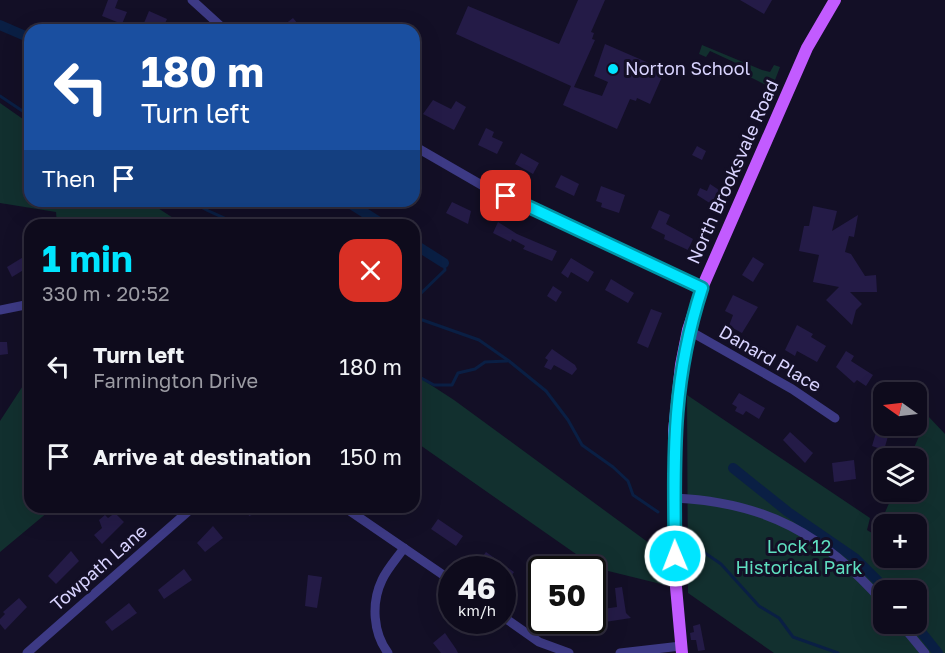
<!DOCTYPE html>
<html lang="en">
<head>
<meta charset="utf-8">
<style>
  body { margin:0; font-family:"Golos Text",sans-serif; background:#171425; color:#f1f3f6; height:100vh; display:flex; flex-direction:column; font-size:22px; white-space:nowrap }
  * { box-sizing:border-box; margin:0 }
  p { font-size:20px; color:#9b9ba3 }
  .icon { flex:none; width:33px; height:33px; fill:none; stroke:currentColor; stroke-width:2; stroke-linecap:round; stroke-linejoin:round }
  .map { position:relative; flex:1; overflow:hidden }
  .drawer { position:absolute; left:24px; top:219px; width:396px; height:294px; display:flex; flex-direction:column; background:#0e0b1c; border-radius:18px; box-shadow:0 6px 24px #0002,0 0 0 2px #2e2b3b }
  .drawer>* { flex:none }
  .hud { position:absolute; left:24px; top:24px; width:396px; height:183px; border-radius:18px; box-shadow:0 6px 24px #0002,0 0 0 2px #2e2b3b; background:#1a4fa0; color:#fff; overflow:hidden }
  .needle { width:39px; rotate:284deg }
  .tools { position:absolute; left:873px; top:382px; display:grid; gap:12px }
  .tools a { display:grid; place-items:center; width:54px; height:54px; border-radius:12px; background:#0e0b1c; box-shadow:0 6px 24px #0002,0 0 0 2px #2e2b3b; font-size:30px }
  .speed { position:absolute; left:438px; top:556px; display:flex; gap:12px; font-size:30px; font-weight:700; text-align:center }
  .speed>* { display:grid; place-content:center; width:78px; height:78px; border-radius:50%; background:#0e0b1c; box-shadow:0 6px 24px #0002,0 0 0 2px #2e2b3b; line-height:1 }
  .speed small { font-size:15px; font-weight:400 }
  .speed .limit { border:3px solid #111; border-radius:9px; background:#fff; color:#111 }
  .pin { position:absolute; display:grid; place-items:center; width:51px; height:51px; color:#fff; margin:-26px; border-radius:12px; box-shadow:0 3px 9px #0006 }
  .me { position:absolute; width:66px; margin:-33px; rotate:359deg; stroke-linejoin:round; filter:drop-shadow(0 0 4px #0008) }
  .turn { display:flex; align-items:center; gap:21px; height:126px; padding:0 18px; font-size:27px }
  .turn .icon { width:78px; height:78px; stroke-width:2.5 }
  .turn b { display:block; font-size:42px; line-height:51px }
  .then { display:flex; align-items:center; height:57px; padding:0 18px; background:#0003; gap:12px; font-size:22px }
  .round { display:grid; place-items:center; flex:none; width:63px; height:63px; border-radius:18px; background:#171425 }
  .summary { display:flex; align-items:center; justify-content:space-between; height:102px; padding:0 18px }
  h1 { font-size:36px; font-weight:700; line-height:45px; color:#00e5ff }
  ul { padding:0; list-style:none }
  li { display:flex; align-items:center; gap:18px; height:90px; padding:0 18px }
  li div { flex:1 }
  li b { display:block; font-size:22px }
  li em { font-style:normal }
  .map>svg:first-child { display:block }
</style>
</head>
<body>
<div class="map">
<svg width="945" height="653" viewBox="0 0 945 653">
  <rect width="100%" height="100%" fill="#130f26"/>
  <g fill="#12302f" fill-rule="evenodd">
    <path d="M702,45L762,70L770,72L774,65L780,67L772,88L750,77L751,70L710,51L706,57L699,54Z"/>
    <path d="M0,103L30,124V201H147L184,225H57L56,212L0,203Z"/>
    <path d="M414,374L454,400L664,554L665,585L596,568L420,445L414,448Z"/>
    <path d="M30,375V507H54L0,552V421Z"/>
    <path d="M687,395L870,518L867,530L875,535L894,492H916V459H909L928,416L945,434V653H774L688,593ZM884,525H916V558H884ZM884,591H916V624H884Z"/>
  </g>
  <g fill="none" stroke-linecap="round" stroke-linejoin="round">
    <g stroke="#0a1f44" stroke-width="3">
      <path d="M0,96L30,116"/>
      <path d="M193,201C206,213 221,214 236,225"/>
      <path d="M414,300L445,270L444,263"/>
      <path d="M414,317L479,340L509,361L546,391L568,420L582,445L613,467L628,481L633,495L658,512"/>
      <path d="M414,374L434,385H452L458,373L475,369L485,362L507,361"/>
      <path d="M695,546L721,564L759,606L779,618L793,637L838,653"/>
    </g>
    <g stroke="#0a1f44" stroke-width="10">
      <path d="M0,25L30,38"/>
      <path d="M346,201L384,225"/>
      <path d="M414,244L444,263"/>
      <path d="M733,468L788,512L855,558L888,591"/>
      <path d="M915,624L938,653"/>
    </g>
  </g>
  <g fill="#241b47">
    <path d="M108,0H118L115,8L127,12L122,24L102,16Z"/>
    <path d="M578,0H605L591,32L594,33L592,39L595,40L574,87L602,96L608,82L594,76L605,44L665,70L650,104L637,98L636,101L630,99L617,129L563,105L571,86L456,34L468,6L559,44Z"/>
    <path d="M740,0H772L764,14Z"/>
    <path d="M149,11L167,19L162,30L144,23Z"/>
    <path d="M293,18L298,24L301,30H287L284,25Z"/>
    <path d="M433,100L451,109L456,101L466,107L454,130L423,114Z"/>
    <path d="M486,128L494,132L492,137L503,142L497,154L478,145Z"/>
    <path d="M697,146L706,151L702,160L692,155Z"/>
    <path d="M521,153L539,163L533,174L515,164Z"/>
    <path d="M561,175L579,184L574,196L555,187Z"/>
    <path d="M710,184L722,192L716,207L697,195L700,188L707,191Z"/>
    <path d="M601,186L625,195L619,213L601,207L602,203L596,201Z"/>
    <path d="M452,202L471,211L468,224L446,213Z"/>
    <path d="M813,206L837,211L832,231L858,215L854,237L849,236L845,252L851,254L865,276L876,275L877,292H850L862,304L856,310L852,325L826,300L839,287L813,282L819,255L799,251L804,226H809Z"/>
    <path d="M659,210L670,215L666,224L693,239L688,250L664,239L665,235L651,228Z"/>
    <path d="M498,222L517,234L557,251L552,261L523,249L525,246L512,239L511,242L493,233Z"/>
    <path d="M30,253V266L12,277L7,267Z"/>
    <path d="M753,257L764,264L753,282L742,275Z"/>
    <path d="M571,258L594,272L588,282L571,272L568,278L561,273Z"/>
    <path d="M611,279L634,293L628,303L605,290Z"/>
    <path d="M553,286L562,292L556,302L547,296Z"/>
    <path d="M733,295L758,307L742,333L729,326L733,315L725,311Z"/>
    <path d="M651,309L662,313L648,348L637,343Z"/>
    <path d="M797,325L813,334L811,337L826,346L817,362L797,351L795,356L785,350Z"/>
    <path d="M0,342H7L8,354L0,355Z"/>
    <path d="M552,349L575,365L577,369L572,375L554,365L551,370L544,367L548,360L545,358Z"/>
    <path d="M846,351L854,356L851,361L873,375L866,386L857,380L854,383L836,367Z"/>
    <path d="M739,393L765,408L759,419L746,411L743,415L735,411L737,407L732,404Z"/>
    <path d="M878,426H891L884,450L872,446Z"/>
    <path d="M790,432L813,453L805,463L783,440Z"/>
    <path d="M854,460L856,479L834,482L832,463Z"/>
    <path d="M246,507H272V508L249,516Z"/>
    <path d="M115,513L124,522L102,544L94,535L102,528L99,520L105,515L108,518Z"/>
    <path d="M438,519L463,536L456,546L431,529Z"/>
    <path d="M213,526L223,538L205,552L197,543Z"/>
    <path d="M71,551L79,561L56,584L48,576Z"/>
    <path d="M486,552L514,572L508,581L502,577V570H489L478,563Z"/>
    <path d="M184,569L192,580L164,599L158,590Z"/>
    <path d="M308,575L322,577L317,608L305,606Z"/>
    <path d="M622,587L626,613L631,618L605,622L603,609L617,607L615,588Z"/>
    <path d="M19,598L27,607L5,630L0,624V619L5,614L3,612Z"/>
    <path d="M129,603L137,613L112,631L105,622Z"/>
    <path d="M700,624L705,650L698,651L696,640H691L690,633L694,632L693,626Z"/>
    <path d="M445,633L456,649L458,653H441L433,643Z"/>
  </g>
  <g fill="none" stroke-linecap="round" stroke-linejoin="round">
    <g stroke="#3d3a85" stroke-width="9">
      <path d="M192,0L225,30"/>
      <path d="M414,146L485,187L702,288"/>
      <path d="M0,310L30,304"/>
      <path d="M688,330L792,389L835,418"/>
      <path d="M674,498C766,502 823,534 884,603"/>
      <path d="M344,507L452,581"/>
      <path d="M502,616L539,642L569,653"/>
      <path d="M901,624L925,653"/>
      <path d="M27,653L193,507"/>
      <path d="M388,653C373,633 371,603 382,580C387,569 397,558 404,548"/>
      <path d="M620,653L681,646"/>
    </g>
    <path stroke="#c25bff" stroke-width="12" d="M682,653L675,576L674,431L681,365L688,330L702,288L807,48L835,0"/>
  </g>
  <g fill="none" stroke-linecap="round" stroke-linejoin="round">
    <defs>
      <path id="route" d="M506,196L702,288C671,383 674,458 675,556"/>
    </defs>
    <use href="#route" stroke="#0095a6" stroke-width="15"/>
    <use href="#route" stroke="#00e5ff" stroke-width="10"/>
  </g>
  <circle fill="#00e5ff" stroke="#130f26" stroke-width="2" cx="613" cy="69" r="6"/>
  <g text-anchor="middle" stroke-width="6" stroke-linejoin="round" paint-order="stroke">
    <g font-size="18" fill="#d9d4ff" stroke="#130f26" text-anchor="start">
      <text x="625" y="75">Norton School</text>
    </g>
    <g font-size="18" fill="#d9d4ff" stroke="#130f26">
      <text transform="translate(733 172) rotate(-66)" y="6">North Brooksvale Road</text>
      <text transform="translate(770 359) rotate(30)" y="6">Danard Place</text>
      <text transform="translate(99 568) rotate(-41)" y="6">Towpath Lane</text>
    </g>
    <g font-size="18" fill="#5fe0c0" stroke="#130f26">
      <text x="799" y="553">Lock 12<tspan x="799" dy="21">Historical Park</tspan></text>
    </g>
  </g>
</svg>
<div class="tools">
<a><svg class="needle" viewBox="-14 -14 28 28"><path d="M0-13l5 13h-10z" fill="#e53935"/><path d="M0 13l5-13h-10z" fill="#9b9ba3"/></svg></a>
<a><svg class="icon" aria-label="layers" viewBox="0 0 24 24"><path d="M12 4l9 5-9 5-9-5zM3 14l9 5 9-5"/></svg></a>
<a>+</a>
<a>−</a>
</div>
<div class="speed"><div>46<small>km/h</small></div><div class="limit">50</div></div>
<div class="pin" style="left:506px;top:196px;background:#d93025"><svg class="icon" aria-label="arrive" viewBox="0 0 24 24"><path d="M6 21V4h12l-3 4 3 4H6"/></svg></div>
<svg class="me" style="left:675px;top:556px" viewBox="-20 -20 40 40"><circle r="17" fill="#00e5ff" stroke="#fff" stroke-width="3"/><path d="M0-11L8 9 0 5-8 9z" fill="#fff"/></svg>
<div class="hud">
<div class="turn"><svg class="icon" aria-label="left" viewBox="0 0 24 24"><path d="M17 20v-9H6M10 6l-5 5 5 5"/></svg><div><b>180 m</b>Turn left</div></div>
<div class="then">Then<svg class="icon" aria-label="arrive" viewBox="0 0 24 24"><path d="M6 21V4h12l-3 4 3 4H6"/></svg></div>
</div>
<section class="drawer">
<div class="summary"><div><h1>1 min</h1><p>330 m · 20:52</p></div><a class="round" style="background:#d93025;color:#fff"><svg class="icon" aria-label="close" viewBox="0 0 24 24"><path d="M6 6l12 12M18 6L6 18"/></svg></a></div>
<ul>
<li><svg class="icon" aria-label="left" viewBox="0 0 24 24"><path d="M17 20v-9H6M10 6l-5 5 5 5"/></svg><div><b>Turn left</b><p>Farmington Drive</p></div><em>180 m</em></li>
<li><svg class="icon" aria-label="arrive" viewBox="0 0 24 24"><path d="M6 21V4h12l-3 4 3 4H6"/></svg><div><b>Arrive at destination</b></div><em>150 m</em></li>
</ul>
</section>
</div>
</body>
</html>
